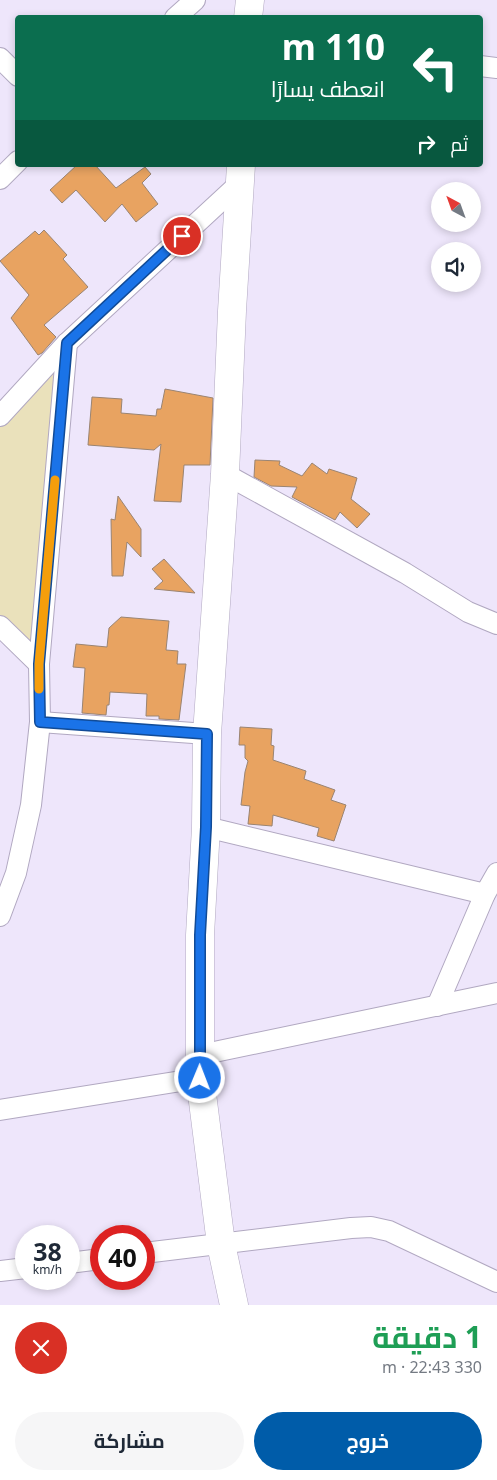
<!DOCTYPE html>
<html lang="ar">
<head>
<meta charset="utf-8">
<style>
  body { margin:0; font-family:"Noto Sans",Cairo,sans-serif; background:#f6f6f7; color:#1f2937; direction:rtl; height:100vh; display:flex; flex-direction:column; font-size:19px; white-space:nowrap }
  * { box-sizing:border-box; margin:0 }
  p { font-size:16px; color:#747a83 }
  .icon { flex:none; width:28px; height:28px; fill:none; stroke:currentColor; stroke-width:2; stroke-linecap:round; stroke-linejoin:round }
  .map { position:relative; height:1305px; overflow:hidden; direction:ltr }
  .panel { display:flex; flex-direction:column; background:#fff; flex:1 }
  .panel>* { flex:none }
  .hud { position:absolute; left:15px; top:15px; width:468px; height:152px; border-radius:5px; box-shadow:0 2px 8px #0003; direction:rtl; background:#0b6e4f; color:#fff; overflow:hidden }
  .needle { width:32px; rotate:319deg }
  .tools { position:absolute; left:431px; top:182px; display:grid; gap:10px }
  .tools a { display:grid; place-items:center; width:50px; height:50px; border-radius:50%; background:#fff; box-shadow:0 2px 8px #0003; font-size:25px }
  .speed { position:absolute; left:15px; top:1225px; display:flex; gap:10px; font-size:25px; font-weight:700; text-align:center }
  .speed>* { display:grid; place-content:center; width:65px; height:65px; border-radius:50%; background:#fff; box-shadow:0 2px 8px #0003; line-height:1 }
  .speed small { font-size:12px; font-weight:400 }
  .speed .limit { border:8px solid #d22; background:#fff; color:#111 }
  .pin { position:absolute; display:grid; place-items:center; width:42px; height:42px; color:#fff; margin:-21px; border:2px solid #fff; border-radius:50%; box-shadow:0 1px 5px #0007 }
  .me { position:absolute; width:55px; margin:-28px; rotate:1deg; stroke-linejoin:round; filter:drop-shadow(0 0 4px #0008) }
  .turn { display:flex; align-items:center; gap:18px; height:105px; padding:0 15px; font-size:22px }
  .turn .icon { width:65px; height:65px; stroke-width:2.5 }
  .turn b { display:block; font-size:35px; line-height:42px }
  .then { display:flex; align-items:center; height:48px; padding:0 15px; background:#0003; gap:10px; font-size:19px }
  .round { display:grid; place-items:center; flex:none; width:52px; height:52px; border-radius:26px; background:#f6f6f7 }
  .overview { display:flex; align-items:center; justify-content:space-between; height:85px; padding:0 15px }
  h1 { font-size:30px; font-weight:700; line-height:38px; color:#1e9e55 }
  .action { display:flex; gap:10px; margin-top:auto; padding:10px 15px }
  .action a { flex:1; height:58px; border-radius:30px; background:#005ca9; color:#fff; font-size:20px; font-weight:700; line-height:58px; text-align:center }
  .action a+a { background:#f6f6f7; color:#1f2937 }
  .map>svg:first-child { display:block }
</style>
</head>
<body>
<div class="map">
<svg width="497" height="1305" viewBox="0 0 497 1305">
  <rect width="100%" height="100%" fill="#eee6fb"/>
  <path fill="#eae1bb" d="M61,349L34,658L0,626V419Z"/>
  <g fill="#e8a361" stroke="#9a8472">
    <path d="M77,165H95L116,188L145,167L151,174L142,183L158,204L136,222L122,204L105,222L76,190L62,203L50,190Z"/>
    <path d="M44,230L67,255L63,259L88,287L44,325L56,337L42,353L38,355L11,318L29,295L0,261L35,231L39,235Z"/>
    <path d="M165,389L213,398L210,465H184L181,502L154,501L161,444L154,450L88,445L92,397L122,399L121,413L156,416L157,409H161Z"/>
    <path d="M255,460L280,461L279,465L302,476L312,463L327,474L329,469L357,478L351,499L370,514L357,528L340,512L335,520L292,497L297,487L271,486L254,477Z"/>
    <path d="M118,496L141,529V557L127,542L123,576H112L111,519L115,520Z"/>
    <path d="M164,559L195,593L154,589L163,581L152,569Z"/>
    <path d="M121,617L169,621L166,650L178,651L177,664H186L179,720L159,719V716H146L147,694L110,692L109,705H107L106,715L82,713L85,668L73,667L76,644L107,647L109,628Z"/>
    <path d="M240,727L272,729L271,745L274,746L273,760L306,771L304,779L335,790L331,800L346,805L334,841L317,836L319,828L273,815L272,826L248,824L250,806L241,805L245,772L248,761L245,758V745H239Z"/>
  </g>
  <g fill="none" stroke-linecap="round" stroke-linejoin="round">
    <defs>
      <g id="street">
        <path d="M175,18L195,0"/>
        <path d="M0,58L18,76"/>
        <path d="M480,66L497,68"/>
        <path d="M0,179L18,161"/>
        <path d="M0,416L67,343L240,183"/>
        <path d="M225,474L405,573L468,612L497,624"/>
        <path d="M0,626L39,664"/>
        <path d="M40,722L207,734"/>
        <path d="M206,827L485,894"/>
        <path d="M0,916L16,873L31,805L40,722L39,664L67,343"/>
        <path d="M437,1006L485,894L497,873"/>
        <path d="M200,1055L497,993"/>
        <path d="M0,1110L200,1078"/>
        <path d="M144,1253L351,1228L371,1227L389,1231L497,1282"/>
        <path d="M69,1263L101,1259"/>
        <path d="M0,1271L26,1268"/>
      </g>
      <g id="secondary">
        <path d="M248,18L250,0"/>
        <path d="M234,1305L221,1244L200,1078V935L206,827L207,734L225,474L232,311L241,165"/>
      </g>
    </defs>
    <use href="#street" stroke="#b1a8c1" stroke-width="22"/>
    <use href="#secondary" stroke="#b1a8c1" stroke-width="29"/>
    <use href="#street" stroke="#fff" stroke-width="20"/>
    <use href="#secondary" stroke="#fff" stroke-width="28"/>
  </g>
  <g fill="none" stroke-linecap="round" stroke-linejoin="round">
    <defs>
      <path id="route" d="M182,236L67,343L39,664L40,722L207,734L206,827L200,935V1078"/>
    </defs>
    <use href="#route" stroke="#114b97" stroke-width="12"/>
    <use href="#route" stroke="#1a73e8" stroke-width="9"/>
    <path stroke="#f59e0b" stroke-width="9" d="M39,689V664L55,480"/>
  </g>
</svg>
<div class="tools">
<a><svg class="needle" viewBox="-14 -14 28 28"><path d="M0-13l5 13h-10z" fill="#e53935"/><path d="M0 13l5-13h-10z" fill="#747a83"/></svg></a>
<a><svg class="icon" aria-label="sound" viewBox="0 0 24 24"><path d="M4 9h4l5-4v14l-5-4H4zM17 9q2 3 0 6"/></svg></a>
</div>
<div class="speed"><div>38<small>km/h</small></div><div class="limit">40</div></div>
<div class="pin" style="left:182px;top:236px;background:#d93025"><svg class="icon" aria-label="arrive" viewBox="0 0 24 24"><path d="M6 21V4h12l-3 4 3 4H6"/></svg></div>
<svg class="me" style="left:200px;top:1078px" viewBox="-20 -20 40 40"><circle r="17" fill="#1a73e8" stroke="#fff" stroke-width="3"/><path d="M0-11L8 9 0 5-8 9z" fill="#fff"/></svg>
<div class="hud">
<div class="turn"><svg class="icon" aria-label="left" viewBox="0 0 24 24"><path d="M17 20v-9H6M10 6l-5 5 5 5"/></svg><div><b>110 m</b>انعطف يسارًا</div></div>
<div class="then">ثم<svg class="icon" aria-label="right" viewBox="0 0 24 24"><path d="M7 20v-9h11M14 6l5 5-5 5"/></svg></div>
</div>
</div>
<section class="panel">
<div class="overview"><div><h1>1 دقيقة</h1><p>330 m · 22:43</p></div><a class="round" style="background:#d93025;color:#fff"><svg class="icon" aria-label="close" viewBox="0 0 24 24"><path d="M6 6l12 12M18 6L6 18"/></svg></a></div>
<div class="action"><a>خروج</a><a>مشاركة</a></div>
</section>
</body>
</html>
